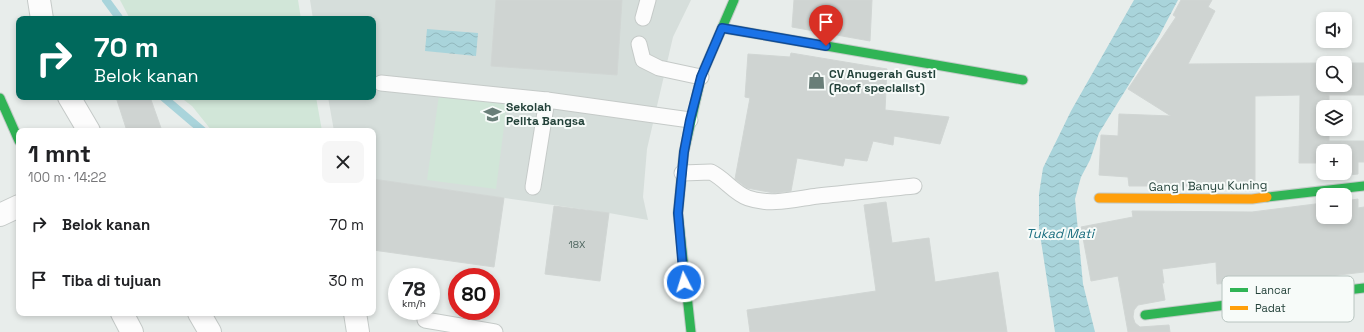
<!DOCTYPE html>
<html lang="id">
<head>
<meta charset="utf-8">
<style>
  body { margin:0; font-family:"Space Grotesk",sans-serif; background:#f6f6f6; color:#202124; height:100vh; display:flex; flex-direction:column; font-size:15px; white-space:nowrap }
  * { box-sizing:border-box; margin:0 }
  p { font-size:13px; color:#757577 }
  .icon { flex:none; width:22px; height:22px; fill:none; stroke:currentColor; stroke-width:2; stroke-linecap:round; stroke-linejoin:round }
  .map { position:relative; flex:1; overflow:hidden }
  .drawer { position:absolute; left:16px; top:128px; width:360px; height:188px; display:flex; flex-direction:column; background:#fff; border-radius:8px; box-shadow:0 2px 6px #0003 }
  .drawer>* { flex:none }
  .banner { position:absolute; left:16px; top:16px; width:360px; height:84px; border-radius:8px; box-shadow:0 2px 6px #0003; background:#00695c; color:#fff; overflow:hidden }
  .tools { position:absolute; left:1316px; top:12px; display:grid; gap:8px }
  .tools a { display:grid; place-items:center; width:36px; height:36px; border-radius:8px; background:#fff; box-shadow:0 2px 6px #0003; font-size:20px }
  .speed { position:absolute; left:388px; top:268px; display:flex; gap:8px; font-size:20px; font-weight:700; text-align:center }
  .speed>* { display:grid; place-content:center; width:52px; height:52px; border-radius:50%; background:#fff; box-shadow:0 2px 6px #0003; line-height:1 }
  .speed small { font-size:10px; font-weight:400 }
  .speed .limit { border:6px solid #d22; background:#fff; color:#111 }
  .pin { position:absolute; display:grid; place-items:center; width:34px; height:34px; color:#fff; margin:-41px -17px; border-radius:50% 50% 50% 0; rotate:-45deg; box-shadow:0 0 4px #0007 }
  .pin .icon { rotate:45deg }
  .me { position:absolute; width:44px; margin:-22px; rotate:355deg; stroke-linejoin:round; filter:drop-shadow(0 0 3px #0008) }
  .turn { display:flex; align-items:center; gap:14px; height:84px; padding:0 12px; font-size:18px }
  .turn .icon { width:52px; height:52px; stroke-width:2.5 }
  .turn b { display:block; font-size:28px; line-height:34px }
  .round { display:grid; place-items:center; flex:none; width:42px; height:42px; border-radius:8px; background:#f6f6f6 }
  .overview { display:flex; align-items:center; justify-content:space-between; height:68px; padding:0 12px }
  h1 { font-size:24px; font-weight:700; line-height:30px }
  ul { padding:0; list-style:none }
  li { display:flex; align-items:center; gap:12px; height:56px; padding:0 12px }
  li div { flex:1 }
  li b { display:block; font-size:15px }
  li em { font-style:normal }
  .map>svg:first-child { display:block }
</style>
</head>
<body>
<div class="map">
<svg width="1364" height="332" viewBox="0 0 1364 332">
  <defs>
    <pattern id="water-waves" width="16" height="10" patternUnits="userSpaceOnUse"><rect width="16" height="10" fill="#a9d4db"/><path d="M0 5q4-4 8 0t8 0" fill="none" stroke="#91b7bd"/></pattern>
  </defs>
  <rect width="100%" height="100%" fill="#e8edeb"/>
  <path fill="#d6dedb" d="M310,0H691L673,37L647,149L643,197L648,220L609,213L373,179V131H334L328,97H373V19H313Z"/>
  <g fill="#d1e6d8">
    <path d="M120,0H298L301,19H130Z"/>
    <path d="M439,95L507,103L496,189L427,180Z"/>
    <path d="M180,97H316L322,131H212L192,106Z"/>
  </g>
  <g fill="url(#water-waves)">
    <path d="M1134,0H1178L1159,36L1099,133L1090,160L1081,177L1075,199L1083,284L1095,332H1055L1039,228V194L1043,168L1071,111Z"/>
    <path d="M427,29L478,33L476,56L425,51Z"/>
  </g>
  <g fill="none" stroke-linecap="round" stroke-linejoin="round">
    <g stroke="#a9d4db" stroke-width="8">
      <path d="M106,0L120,19"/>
      <path d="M163,97L203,131"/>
    </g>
  </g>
  <g fill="#cfd4d2" stroke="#d1d6d4">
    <path d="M496,0H622L617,75L491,66Z"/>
    <path d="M794,0H872L870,41L792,27Z"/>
    <path d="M1181,0H1212L1208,7L1215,11L1188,64L1323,63V85H1345V63H1364V95H1329V107H1323V129H1329V141H1364V162H1358V174L1329,177V173H1345V151H1323V163H1299L1300,95L1255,96V186H1129L1128,177L1099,175L1101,135L1118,136L1119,114L1171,116L1128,89L1176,17L1173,15Z"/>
    <path d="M791,53L887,69L885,110L949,117L940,144L894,136L893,145L873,141L867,161L845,158L843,166L797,158L791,191L774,193L747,188L735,179L750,98L745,97L748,54L790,57Z"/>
    <path d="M116,97H150L162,131H127Z"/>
    <path d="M373,179L504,198L494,267L373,250Z"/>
    <path d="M1358,199V208L1364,207V272L1297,280L1296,277L1217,284L1216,262L1162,269L1164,283H1162L1165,300L1138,305L1134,310L1133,317L1135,323L1140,327L1169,325L1170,332H1128L1118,276L1091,281L1081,227L1133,217L1132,211L1252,212L1323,203V217H1345V201Z"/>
    <path d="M886,202L892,243L929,238L935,282L998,272L1007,332H750L747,310L876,291L864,205Z"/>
    <path d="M554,206L609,213L600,281L545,274Z"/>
  </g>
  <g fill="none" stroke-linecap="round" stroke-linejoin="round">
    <defs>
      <g id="lane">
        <path d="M643,18L648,0"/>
        <path d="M639,44L643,60L659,68L701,77"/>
        <path d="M381,83L547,100L690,120"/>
        <path d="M682,173L711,172C725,179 734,193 748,198C771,206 795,199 818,196C850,193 882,189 914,186"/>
        <path d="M533,187L547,100"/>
        <path d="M425,320L495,332"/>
      </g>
      <g id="street">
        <path d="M39,0L42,19"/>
        <path d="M69,97L89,131"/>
        <path d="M0,215L19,206"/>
        <path d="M122,313L132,332"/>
        <path d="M199,313L210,332"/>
        <path d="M355,313L358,332"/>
      </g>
      <g id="fast">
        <path d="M722,28L1023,80"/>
        <path d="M0,98L19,141"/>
        <path d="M1267,197L1364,186"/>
        <path d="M1145,315L1364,288"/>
        <path d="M691,332L678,213L684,152L701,77L734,0"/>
      </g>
      <path id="slow" d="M1099,198L1252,199L1267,197"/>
    </defs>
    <use href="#lane" stroke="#c5cac8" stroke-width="17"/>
    <use href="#street" stroke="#c5cac8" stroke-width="24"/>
    <use href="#fast" stroke="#c3cbc8" stroke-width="11"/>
    <use href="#slow" stroke="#c3cbc8" stroke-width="11"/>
    <use href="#lane" stroke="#fcfcfc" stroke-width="15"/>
    <use href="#street" stroke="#fcfcfc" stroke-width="22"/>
    <use href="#fast" stroke="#30b455" stroke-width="9"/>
    <use href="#slow" stroke="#ff9f0a" stroke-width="9"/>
  </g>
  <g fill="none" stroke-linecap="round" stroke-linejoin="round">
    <defs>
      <path id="route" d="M684,282L678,213L684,152L690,120L701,77L722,28L826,46"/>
    </defs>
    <use href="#route" stroke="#114b97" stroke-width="10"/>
    <use href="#route" stroke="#1a73e8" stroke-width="7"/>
  </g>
  <defs>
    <symbol id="shop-bare" viewBox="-9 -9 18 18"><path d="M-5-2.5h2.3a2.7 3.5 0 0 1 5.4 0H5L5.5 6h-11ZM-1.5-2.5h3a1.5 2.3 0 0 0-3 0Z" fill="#697e78" stroke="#f7fbf9" stroke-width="2.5" paint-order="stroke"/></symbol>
    <symbol id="school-bare" viewBox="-9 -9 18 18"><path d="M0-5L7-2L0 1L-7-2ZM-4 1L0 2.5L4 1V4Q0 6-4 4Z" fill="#697e78" stroke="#f7fbf9" stroke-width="2.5" paint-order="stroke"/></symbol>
  </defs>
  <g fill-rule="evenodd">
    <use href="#shop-bare" x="804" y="68" width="25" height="25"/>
    <use href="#school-bare" x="480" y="102" width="25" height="25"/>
  </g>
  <g text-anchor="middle" stroke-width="4" stroke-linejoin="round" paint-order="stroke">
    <g font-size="10" fill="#506761">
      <text x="577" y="248">18X</text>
    </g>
    <g font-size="12" font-weight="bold" fill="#24423a" stroke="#f7fbf9" text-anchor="start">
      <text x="829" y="78">CV Anugerah Gusti<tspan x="829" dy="14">(Roof specialist)</tspan></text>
      <text x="506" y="111">Sekolah<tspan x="506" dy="14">Pelita Bangsa</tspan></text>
    </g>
    <g font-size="12" fill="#24423a" stroke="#f7fbf9">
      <text transform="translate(1208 186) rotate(-1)" y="4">Gang I Banyu Kuning</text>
    </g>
    <g font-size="13" font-style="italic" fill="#1c6f80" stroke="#f7fbf9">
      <text x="1060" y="238">Tukad Mati</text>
    </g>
  </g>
  <rect x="1222" y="276" width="132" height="46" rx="6" fill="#f7fbf9" stroke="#b8c4c0" stroke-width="1"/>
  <rect x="1230" y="288" width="18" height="4" fill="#30b455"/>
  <rect x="1230" y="306" width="18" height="4" fill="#ff9f0a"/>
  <g font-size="11" fill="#24423a">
    <text x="1255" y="294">Lancar</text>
    <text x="1255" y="312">Padat</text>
  </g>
</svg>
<div class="tools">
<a><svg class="icon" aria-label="sound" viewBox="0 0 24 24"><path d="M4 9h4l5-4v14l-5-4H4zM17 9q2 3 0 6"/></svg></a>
<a><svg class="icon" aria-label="search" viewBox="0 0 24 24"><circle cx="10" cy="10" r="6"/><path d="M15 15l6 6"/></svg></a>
<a><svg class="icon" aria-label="layers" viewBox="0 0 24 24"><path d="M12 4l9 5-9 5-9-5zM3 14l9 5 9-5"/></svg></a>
<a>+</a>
<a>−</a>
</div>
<div class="speed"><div>78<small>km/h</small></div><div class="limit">80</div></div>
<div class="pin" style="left:826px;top:46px;background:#d93025"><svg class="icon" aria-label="arrive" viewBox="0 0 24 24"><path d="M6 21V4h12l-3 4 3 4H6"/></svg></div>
<svg class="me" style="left:684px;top:282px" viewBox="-20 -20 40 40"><circle r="17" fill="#1a73e8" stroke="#fff" stroke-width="3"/><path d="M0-11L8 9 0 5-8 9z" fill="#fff"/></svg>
<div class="banner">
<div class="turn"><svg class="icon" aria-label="right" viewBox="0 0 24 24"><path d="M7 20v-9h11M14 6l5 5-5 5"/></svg><div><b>70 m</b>Belok kanan</div></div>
</div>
<section class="drawer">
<div class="overview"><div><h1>1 mnt</h1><p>100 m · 14:22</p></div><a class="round"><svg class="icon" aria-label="close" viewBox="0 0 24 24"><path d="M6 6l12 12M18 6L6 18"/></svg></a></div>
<ul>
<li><svg class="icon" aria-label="right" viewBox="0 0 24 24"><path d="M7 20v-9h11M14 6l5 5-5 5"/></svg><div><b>Belok kanan</b></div><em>70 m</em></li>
<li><svg class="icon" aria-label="arrive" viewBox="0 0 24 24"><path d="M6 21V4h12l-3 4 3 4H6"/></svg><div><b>Tiba di tujuan</b></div><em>30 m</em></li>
</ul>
</section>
</div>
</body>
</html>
